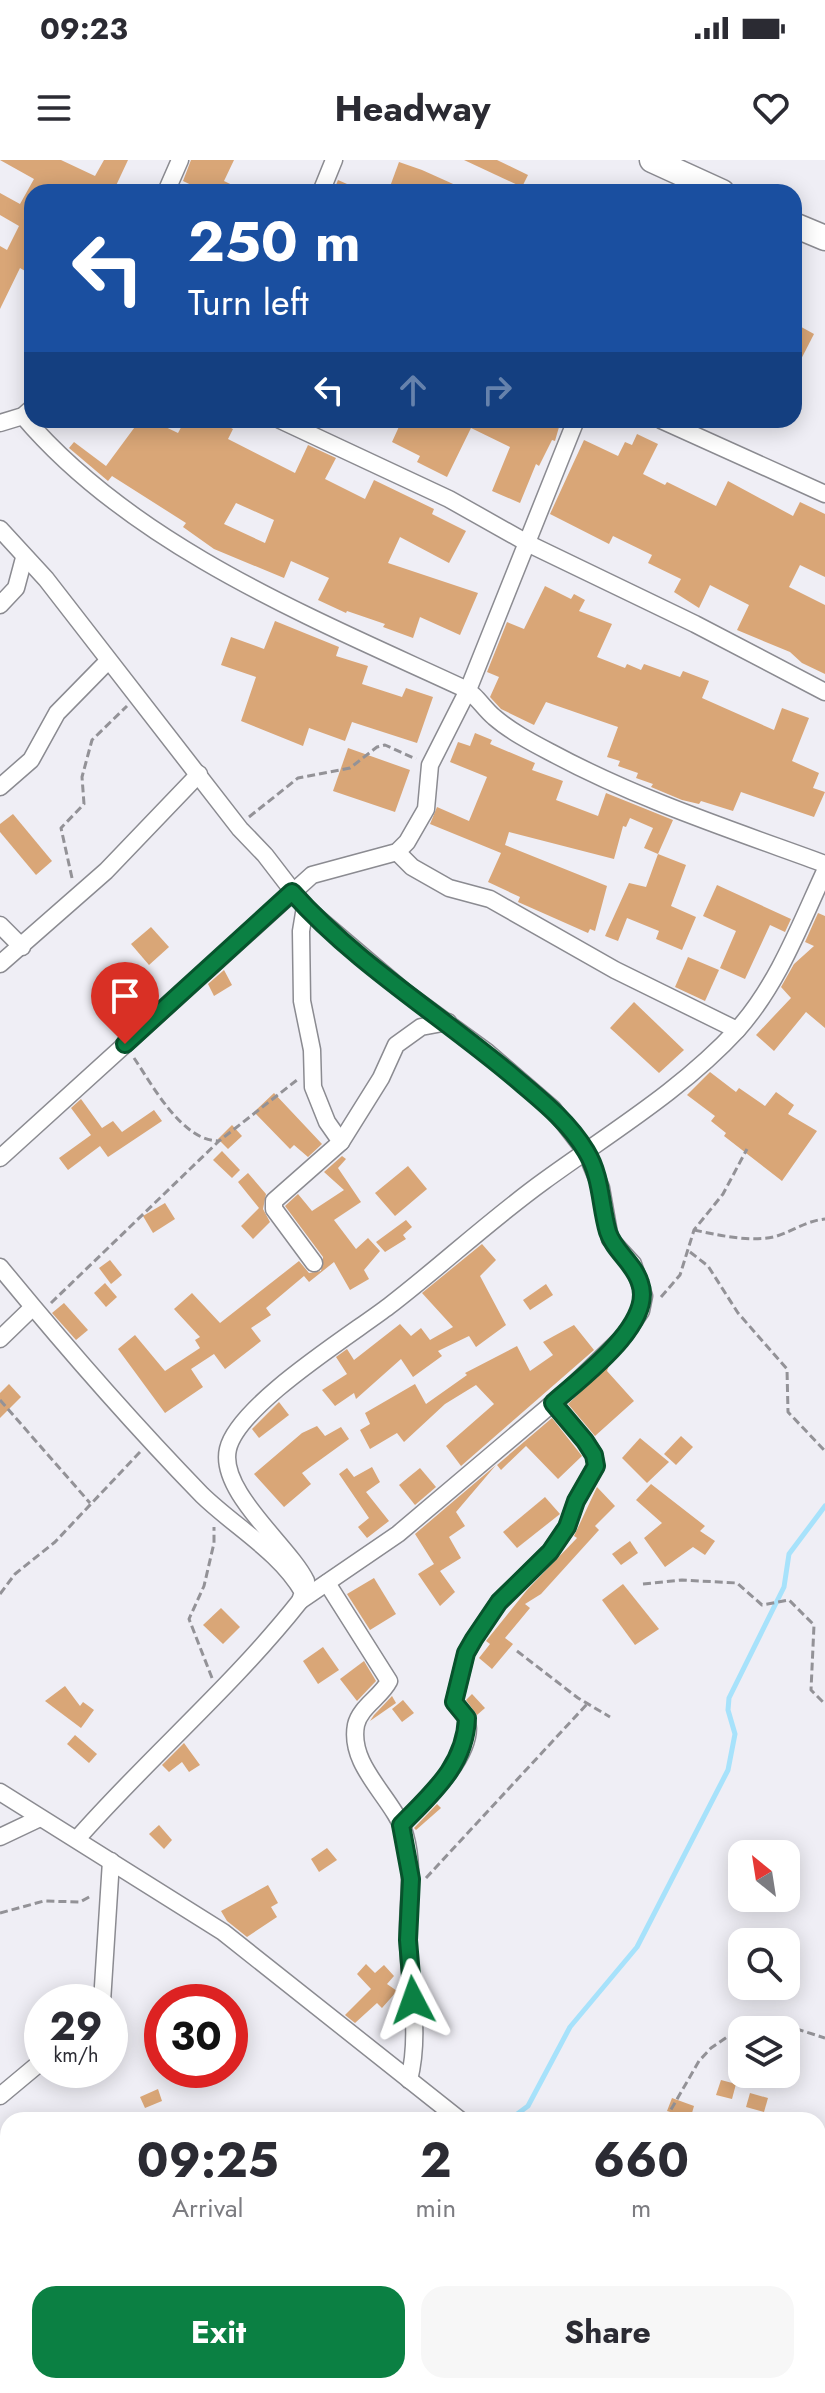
<!DOCTYPE html>
<html lang="en">
<head>
<meta charset="utf-8">
<style>
  body { margin:0; font-family:Jost,sans-serif; background:#f7f7f7; color:#2b2b33; height:100vh; display:flex; flex-direction:column; font-size:30px; white-space:nowrap }
  * { box-sizing:border-box; margin:0 }
  p { font-size:26px; color:#7c7c81 }
  .icon { flex:none; width:44px; height:44px; fill:none; stroke:currentColor; stroke-width:2; stroke-linecap:round; stroke-linejoin:round }
  .map { position:relative; flex:1; overflow:hidden }
  .sheet { position:absolute; left:0px; top:1952px; width:826px; height:282px; display:flex; flex-direction:column; background:#fff; border-radius:24px 24px 0 0; box-shadow:0 4px 20px #0003 }
  .sheet>* { flex:none }
  .top-card { position:absolute; left:24px; top:24px; width:778px; height:244px; border-radius:24px; box-shadow:0 4px 20px #0003; background:#1a4fa0; color:#fff; overflow:hidden }
  .needle { width:52px; rotate:330deg }
  .buttons { position:absolute; left:728px; top:1680px; display:grid; gap:16px }
  .buttons a { display:grid; place-items:center; width:72px; height:72px; border-radius:16px; background:#fff; box-shadow:0 4px 20px #0003; font-size:40px }
  .speed { position:absolute; left:24px; top:1824px; display:flex; gap:16px; font-size:40px; font-weight:700; text-align:center }
  .speed>* { display:grid; place-content:center; width:104px; height:104px; border-radius:50%; background:#fff; box-shadow:0 4px 20px #0003; line-height:1 }
  .speed small { font-size:20px; font-weight:400 }
  .speed .limit { border:12px solid #d22; background:#fff; color:#111 }
  .pin { position:absolute; display:grid; place-items:center; width:68px; height:68px; color:#fff; margin:-82px -34px; border-radius:50% 50% 50% 0; rotate:-45deg; box-shadow:0 0 8px #0007 }
  .pin .icon { rotate:45deg }
  .me { position:absolute; width:88px; margin:-44px; rotate:356deg; stroke-linejoin:round; filter:drop-shadow(0 0 6px #0008) }
  .turn { display:flex; align-items:center; gap:28px; height:168px; padding:0 32px; font-size:36px }
  .turn .icon { width:104px; height:104px; stroke-width:2.5 }
  .turn b { display:block; font-size:56px; line-height:68px }
  .lanes { display:flex; align-items:center; height:76px; padding:0 32px; background:#0003; justify-content:center; gap:40px; direction:ltr }
  .lanes .off { opacity:.35 }
  .eta { display:flex; justify-content:space-evenly; align-items:center; height:136px; text-align:center }
  .eta b { font-size:48px; font-weight:700; line-height:56px }
  .cta { display:flex; gap:16px; margin-top:auto; padding:16px 32px }
  .cta a { flex:1; height:92px; border-radius:24px; background:#0b8043; color:#fff; font-size:32px; font-weight:700; line-height:92px; text-align:center }
  .cta a+a { background:#f7f7f7; color:#2b2b33 }
  .status { display:flex; justify-content:space-between; align-items:center; height:56px; padding:0 40px; background:#fff; direction:ltr }
  .status svg { height:22px; fill:currentColor }
  header { display:flex; justify-content:space-between; align-items:center; height:104px; padding:0 32px; background:#fff; font-size:36px; font-weight:700 }
  .map>svg:first-child { display:block }
</style>
</head>
<body>
<div class="status"><b>09:23</b><svg viewBox="0 0 49 12"><path d="M0 12V9h3v3zM5 12V6h3v6zM10 12V3h3v9zM15 12V0h3v12zM26 1h20v11H26zM47 4h2v5h-2z"/></svg></div>
<header><svg class="icon" aria-label="menu" viewBox="0 0 24 24"><path d="M4 6h16M4 12h16M4 18h16"/></svg>Headway<svg class="icon" aria-label="heart" viewBox="0 0 24 24"><path d="M12 20l-8-8c-3-5 5-10 8-4 3-6 11-1 8 4z"/></svg></header>
<div class="map">
<svg width="825" height="2233" viewBox="0 0 825 2233">
  <rect width="100%" height="100%" fill="#efeef5"/>
  <g fill="none" stroke-linecap="round" stroke-linejoin="round">
    <g stroke="#a7e2fb" stroke-width="5">
      <path d="M509,1960L528,1946L570,1867L637,1787L728,1610L735,1574L728,1550L729,1538L784,1427L789,1394L825,1346"/>
      <path d="M320,2233L321,2226"/>
    </g>
  </g>
  <g fill="#d9a677" fill-rule="evenodd">
    <path d="M0,0H61L95,16L104,0H128L113,32H32V115L20,108L0,149V86L7,90L19,66L0,55V33L20,44L34,19Z"/>
    <path d="M191,0H234L224,21L247,32H206L183,21Z"/>
    <path d="M464,0H497L528,15L522,27Z"/>
    <path d="M399,2L422,10L471,32H388Z"/>
    <path d="M338,20L365,32H333Z"/>
    <path d="M794,163L814,174L794,213Z"/>
    <path d="M140,260H151L178,273L185,260H216L233,269L228,279L295,313L308,285L336,298L325,319L365,339L374,320L434,349L432,354L466,371L449,403L400,377L388,403L478,433L460,475L420,457L413,478L383,467L385,464L347,451L346,453L318,440L329,418L291,401L284,418L214,389L183,367L186,363L112,316L108,321L69,288L74,282L106,306ZM236,343L274,360L265,383L224,364Z"/>
    <path d="M402,260H426L435,265L437,260H561L555,281L552,280L539,306L536,304L520,343L492,331L510,287L471,268L447,317L417,302L420,296L392,282Z"/>
    <path d="M637,274L658,284L643,314L665,325L667,322L716,346L728,321L793,356L800,342L825,354V417L800,405L789,427L825,445V514L802,503L790,492L737,470L749,445L710,425L699,448L674,432L681,419L648,403L652,395L613,376L609,384L550,354L584,280L618,296L625,282L632,285Z"/>
    <path d="M545,426L571,439L574,434L585,440L579,451L612,464L597,497L625,508L627,504L641,510L644,504L680,517L683,511L709,521L702,538L774,570L782,548L809,558L792,601L819,613L813,628L825,632L814,657L741,632L733,651L701,641L699,644L682,640L651,627L653,624L636,618L638,613L618,606L620,601L607,597L618,567L546,542L534,565L501,549L490,537L499,517L487,512L507,462L524,469Z"/>
    <path d="M275,461L339,487L336,496L368,506L362,524L402,537L406,528L433,537L417,583L352,562L345,581L309,568L303,586L241,561L256,517L221,505L231,477L264,489Z"/>
    <path d="M475,573L492,580L490,584L535,603L532,610L563,621L556,640L598,656L606,633L673,660L658,694L644,688L653,668L630,658L626,667L623,666L614,699L509,672L505,685L607,726L595,771L590,769L588,773L518,742L520,737L488,722L501,693L430,664L437,647L469,661L487,617L450,602L458,582L470,586Z"/>
    <path d="M348,588L410,610L395,652L333,631Z"/>
    <path d="M13,654L52,701L36,715L0,672V664Z"/>
    <path d="M658,694L686,705L671,746L696,757L682,790L656,779L659,771L627,758L618,781L605,776L629,723L646,727Z"/>
    <path d="M717,725L791,759L785,772L770,765L745,819L720,808L736,771L703,756Z"/>
    <path d="M818,753L825,756V868L806,852L774,891L756,875L791,838L781,827L794,804L814,786L805,782Z"/>
    <path d="M151,767L169,787L149,805L131,784Z"/>
    <path d="M688,797L719,810L705,841L675,827Z"/>
    <path d="M224,810L232,825L214,836L208,824Z"/>
    <path d="M634,842L684,890L659,913L610,868Z"/>
    <path d="M710,912L736,932L739,928L765,946L776,932L794,945L788,954L817,971L782,1021L724,976L726,973L711,961L715,956L687,935Z"/>
    <path d="M274,933L322,984L308,997L294,985L290,989L254,952Z"/>
    <path d="M81,939L102,968L113,961L122,972L154,950L162,961L108,997L100,986L68,1010L59,998L91,975L71,948Z"/>
    <path d="M232,965L242,976L228,989L218,979Z"/>
    <path d="M222,991L240,1010L232,1018L213,1000Z"/>
    <path d="M342,996L346,999L338,1008L361,1042L334,1060L356,1089L368,1078L380,1091L364,1110L369,1119L350,1130L334,1102L309,1122L304,1116L266,1148L271,1155L251,1168L261,1181L225,1209L214,1194L191,1209L203,1227L165,1253L118,1189L135,1175L165,1211L200,1188L195,1180L200,1177L174,1149L192,1133L220,1163L299,1101L309,1113L321,1111L323,1097L285,1046L298,1034L312,1051L344,1030L324,1012Z"/>
    <path d="M408,1006L427,1029L395,1056L375,1033Z"/>
    <path d="M248,1013L266,1034L263,1049L270,1062L253,1079L241,1066L259,1048L238,1022Z"/>
    <path d="M165,1043L175,1059L153,1073L143,1056Z"/>
    <path d="M406,1060L412,1067L403,1075L406,1079L385,1092L376,1082Z"/>
    <path d="M482,1084L496,1100L480,1116L506,1165L476,1187L469,1176L438,1191L442,1196L413,1217L401,1199L356,1239L354,1233L335,1246L322,1230L347,1214L336,1197L347,1189L354,1200L400,1164L411,1176L421,1168L430,1180L453,1167L422,1133Z"/>
    <path d="M110,1100L122,1115L111,1124L99,1108Z"/>
    <path d="M105,1123L117,1137L106,1147L94,1133Z"/>
    <path d="M546,1124L553,1135L530,1150L523,1140Z"/>
    <path d="M64,1143L88,1170L76,1180L52,1153Z"/>
    <path d="M574,1165L594,1190L461,1306L446,1286L494,1244L476,1225L445,1244L404,1282L397,1273L370,1289L360,1270L370,1264L365,1253L415,1224L426,1244L467,1215L465,1213L517,1186L530,1211L553,1195L543,1182Z"/>
    <path d="M609,1205L607,1211L634,1241L595,1276L568,1244Z"/>
    <path d="M9,1224L21,1237L0,1258V1233Z"/>
    <path d="M279,1242L289,1255L259,1278L252,1269Z"/>
    <path d="M552,1258L582,1296L558,1319L526,1286L501,1310L497,1305Z"/>
    <path d="M317,1266L325,1276L341,1267L349,1279L302,1313L311,1324L284,1347L254,1314L302,1273Z"/>
    <path d="M681,1276L693,1287L676,1305L664,1294Z"/>
    <path d="M640,1278L669,1302L647,1323L622,1298Z"/>
    <path d="M496,1305L456,1352L465,1366L449,1377L461,1398L440,1411L455,1432L440,1446L418,1414L434,1404L415,1374Z"/>
    <path d="M372,1307L380,1322L366,1332L389,1361L367,1378L358,1367L369,1358L339,1314L347,1308L354,1317Z"/>
    <path d="M420,1308L436,1327L415,1345L399,1325Z"/>
    <path d="M651,1324L705,1366L700,1371L715,1381L705,1395L693,1387L665,1407L644,1378L662,1363L636,1340Z"/>
    <path d="M597,1327L615,1346L595,1366L599,1370L541,1434L525,1444L530,1448L505,1478L513,1484L492,1509L479,1498L490,1484L486,1481L527,1430L577,1378L574,1376Z"/>
    <path d="M545,1337L560,1354L517,1388L503,1372Z"/>
    <path d="M630,1381L638,1393L621,1405L612,1394Z"/>
    <path d="M374,1418L396,1454L370,1470L347,1434Z"/>
    <path d="M623,1424L659,1469L635,1485L602,1440Z"/>
    <path d="M221,1448L240,1467L223,1484L203,1465Z"/>
    <path d="M323,1487L339,1510L318,1524L303,1501Z"/>
    <path d="M364,1501L376,1521L357,1541L340,1519Z"/>
    <path d="M65,1526L80,1546L83,1542L94,1550L81,1568L45,1541Z"/>
    <path d="M472,1534L485,1548L477,1555L466,1540Z"/>
    <path d="M392,1536L396,1543L370,1561L374,1555Z"/>
    <path d="M403,1540L414,1553L402,1562L392,1549Z"/>
    <path d="M75,1575L97,1594L89,1603L67,1584Z"/>
    <path d="M184,1583L200,1605L189,1612L182,1602L169,1612L162,1605Z"/>
    <path d="M437,1644L441,1648L416,1670L414,1668Z"/>
    <path d="M159,1665L172,1680L164,1689L149,1674Z"/>
    <path d="M327,1688L337,1700L319,1712L311,1699Z"/>
    <path d="M268,1725L278,1743L271,1747L277,1757L247,1777L227,1761L221,1751Z"/>
    <path d="M366,1804L375,1813L384,1805L394,1816L387,1824L397,1831L382,1848L377,1843L355,1863L345,1855L371,1829L357,1814Z"/>
    <path d="M721,1920L736,1924L732,1939L716,1935Z"/>
    <path d="M158,1929L162,1941L145,1948L140,1937Z"/>
    <path d="M750,1933L768,1938L764,1952L746,1947Z"/>
    <path d="M672,1938L694,1946L690,1960H675L677,1954L667,1951Z"/>
  </g>
  <g fill="none" stroke-linecap="round" stroke-linejoin="round">
    <defs>
      <g id="minor">
        <path d="M166,32L180,0"/>
        <path d="M321,32L334,0"/>
        <path d="M23,256C133,386 312,458 463,528C476,534 483,548 494,557C510,571 531,582 550,592C637,639 732,670 825,704"/>
        <path d="M280,260L449,339L529,384L695,464L825,532"/>
        <path d="M661,260L825,334"/>
        <path d="M0,263L23,256L32,248"/>
        <path d="M0,369L46,419L240,669L265,695L305,747L405,832L487,892L553,949L586,992L601,1028L610,1079L633,1104L644,1136L641,1151L624,1176L566,1232L398,1374L300,1441"/>
        <path d="M0,445L16,428L24,398"/>
        <path d="M0,627L31,600L57,553L107,502"/>
        <path d="M397,692L412,707L449,728L490,739L615,810L737,870"/>
        <path d="M305,747L301,771L302,841L312,890L313,927L327,962L341,982"/>
        <path d="M0,765L22,787"/>
        <path d="M0,804L106,711L199,614"/>
        <path d="M0,998L312,715L397,692L407,682L426,649L430,605L468,530L576,260"/>
        <path d="M314,1103L274,1049V1041L341,982L381,918L396,885L421,867L448,862"/>
        <path d="M0,1107C64,1185 131,1262 202,1335C235,1367 280,1392 303,1432L300,1441C232,1527 149,1597 77,1679"/>
        <path d="M0,1179L32,1148"/>
        <path d="M327,1423L389,1521C381,1537 360,1547 356,1565C348,1607 395,1639 405,1675C415,1710 407,1745 408,1779C409,1828 421,1872 409,1920"/>
        <path d="M303,1432L306,1421C289,1386 218,1331 228,1289C238,1245 351,1175 389,1146C441,1106 490,1060 544,1021C610,973 682,930 738,869C778,824 800,765 825,711"/>
        <path d="M0,1632L223,1772L460,1960"/>
        <path d="M401,1665C422,1644 479,1591 466,1558C464,1553 457,1547 454,1542L466,1493L474,1479L499,1442L550,1392L567,1367L576,1341L596,1306L594,1295L585,1281L553,1243"/>
        <path d="M0,1677L38,1659"/>
        <path d="M102,1842L111,1701"/>
        <path d="M0,1936L42,1901"/>
        <path d="M818,2053L825,2048"/>
        <path d="M0,2204L8,2202"/>
        <path d="M818,2217L825,2221"/>
        <path d="M172,2226L185,2233"/>
        <path d="M607,2226L613,2233"/>
        <path d="M499,2233L503,2226"/>
      </g>
      <g id="highway">
        <path d="M652,0L722,32"/>
        <path d="M794,65L825,78"/>
      </g>
    </defs>
    <use href="#minor" stroke="#8b8b91" stroke-width="19"/>
    <use href="#highway" stroke="#8b8b91" stroke-width="27"/>
    <g stroke="#939297" stroke-width="3" stroke-dasharray="8 4" stroke-linecap="butt">
      <path d="M249,657L298,618L350,608L377,587L385,585L416,599"/>
      <path d="M72,718L61,668L84,644L82,617L92,580L127,546"/>
      <path d="M134,898C153,926 182,981 219,981"/>
      <path d="M694,1070C718,1075 752,1083 777,1076C795,1070 806,1061 825,1059"/>
      <path d="M690,1092L708,1106L738,1153L787,1209L788,1252L825,1291"/>
      <path d="M661,1137L680,1115L694,1070L723,1034L747,989"/>
      <path d="M51,1143L219,981L297,920"/>
      <path d="M0,1240L90,1343"/>
      <path d="M643,1424L682,1420L737,1423L762,1445L789,1440L814,1465L811,1530L825,1544"/>
      <path d="M0,1434L15,1414L55,1382L140,1292"/>
      <path d="M517,1491L578,1538L610,1557"/>
      <path d="M212,1518L189,1459L204,1426L214,1383V1367"/>
      <path d="M426,1718L588,1543"/>
      <path d="M0,1753L44,1741L80,1742L91,1736"/>
      <path d="M665,1960L699,1901L711,1888L743,1866L765,1859L825,1878"/>
    </g>
    <use href="#minor" stroke="#fff" stroke-width="16"/>
    <use href="#highway" stroke="#fff" stroke-width="24"/>
  </g>
  <g fill="none" stroke-linecap="round" stroke-linejoin="round">
    <defs>
      <path id="route" d="M125,884L292,732C356,804 442,856 515,918C541,940 568,961 586,991C602,1017 600,1045 608,1072C614,1091 634,1103 640,1123C655,1164 581,1218 553,1243L585,1281L594,1295L596,1306L576,1341L567,1367L550,1392L499,1442L474,1479L466,1493L454,1542L467,1558C465,1606 432,1633 401,1665L411,1719L408,1780L413,1840"/>
    </defs>
    <use href="#route" stroke="#07532c" stroke-width="20"/>
    <use href="#route" stroke="#0b8043" stroke-width="14"/>
  </g>
</svg>
<div class="buttons">
<a><svg class="needle" viewBox="-14 -14 28 28"><path d="M0-13l5 13h-10z" fill="#e53935"/><path d="M0 13l5-13h-10z" fill="#7c7c81"/></svg></a>
<a><svg class="icon" aria-label="search" viewBox="0 0 24 24"><circle cx="10" cy="10" r="6"/><path d="M15 15l6 6"/></svg></a>
<a><svg class="icon" aria-label="layers" viewBox="0 0 24 24"><path d="M12 4l9 5-9 5-9-5zM3 14l9 5 9-5"/></svg></a>
</div>
<div class="speed"><div>29<small>km/h</small></div><div class="limit">30</div></div>
<div class="pin" style="left:125px;top:884px;background:#d93025"><svg class="icon" aria-label="arrive" viewBox="0 0 24 24"><path d="M6 21V4h12l-3 4 3 4H6"/></svg></div>
<svg class="me" style="left:413px;top:1840px" viewBox="-20 -20 40 40"><path d="M0-17L14 15 0 8-14 15z" fill="#0b8043" stroke="#fff" stroke-width="4"/></svg>
<div class="top-card">
<div class="turn"><svg class="icon" aria-label="left" viewBox="0 0 24 24"><path d="M17 20v-9H6M10 6l-5 5 5 5"/></svg><div><b>250 m</b>Turn left</div></div>
<div class="lanes"><svg class="icon" aria-label="left" viewBox="0 0 24 24"><path d="M17 20v-9H6M10 6l-5 5 5 5"/></svg><svg class="icon off" aria-label="ahead" viewBox="0 0 24 24"><path d="M12 20V5M6 11l6-6 6 6"/></svg><svg class="icon off" aria-label="right" viewBox="0 0 24 24"><path d="M7 20v-9h11M14 6l5 5-5 5"/></svg></div>
</div>
<section class="sheet">
<div class="eta">
<div><b>09:25</b><p>Arrival</p></div>
<div><b>2</b><p>min</p></div>
<div><b>660</b><p>m</p></div>
</div>
<div class="cta"><a>Exit</a><a>Share</a></div>
</section>
</div>
</body>
</html>
